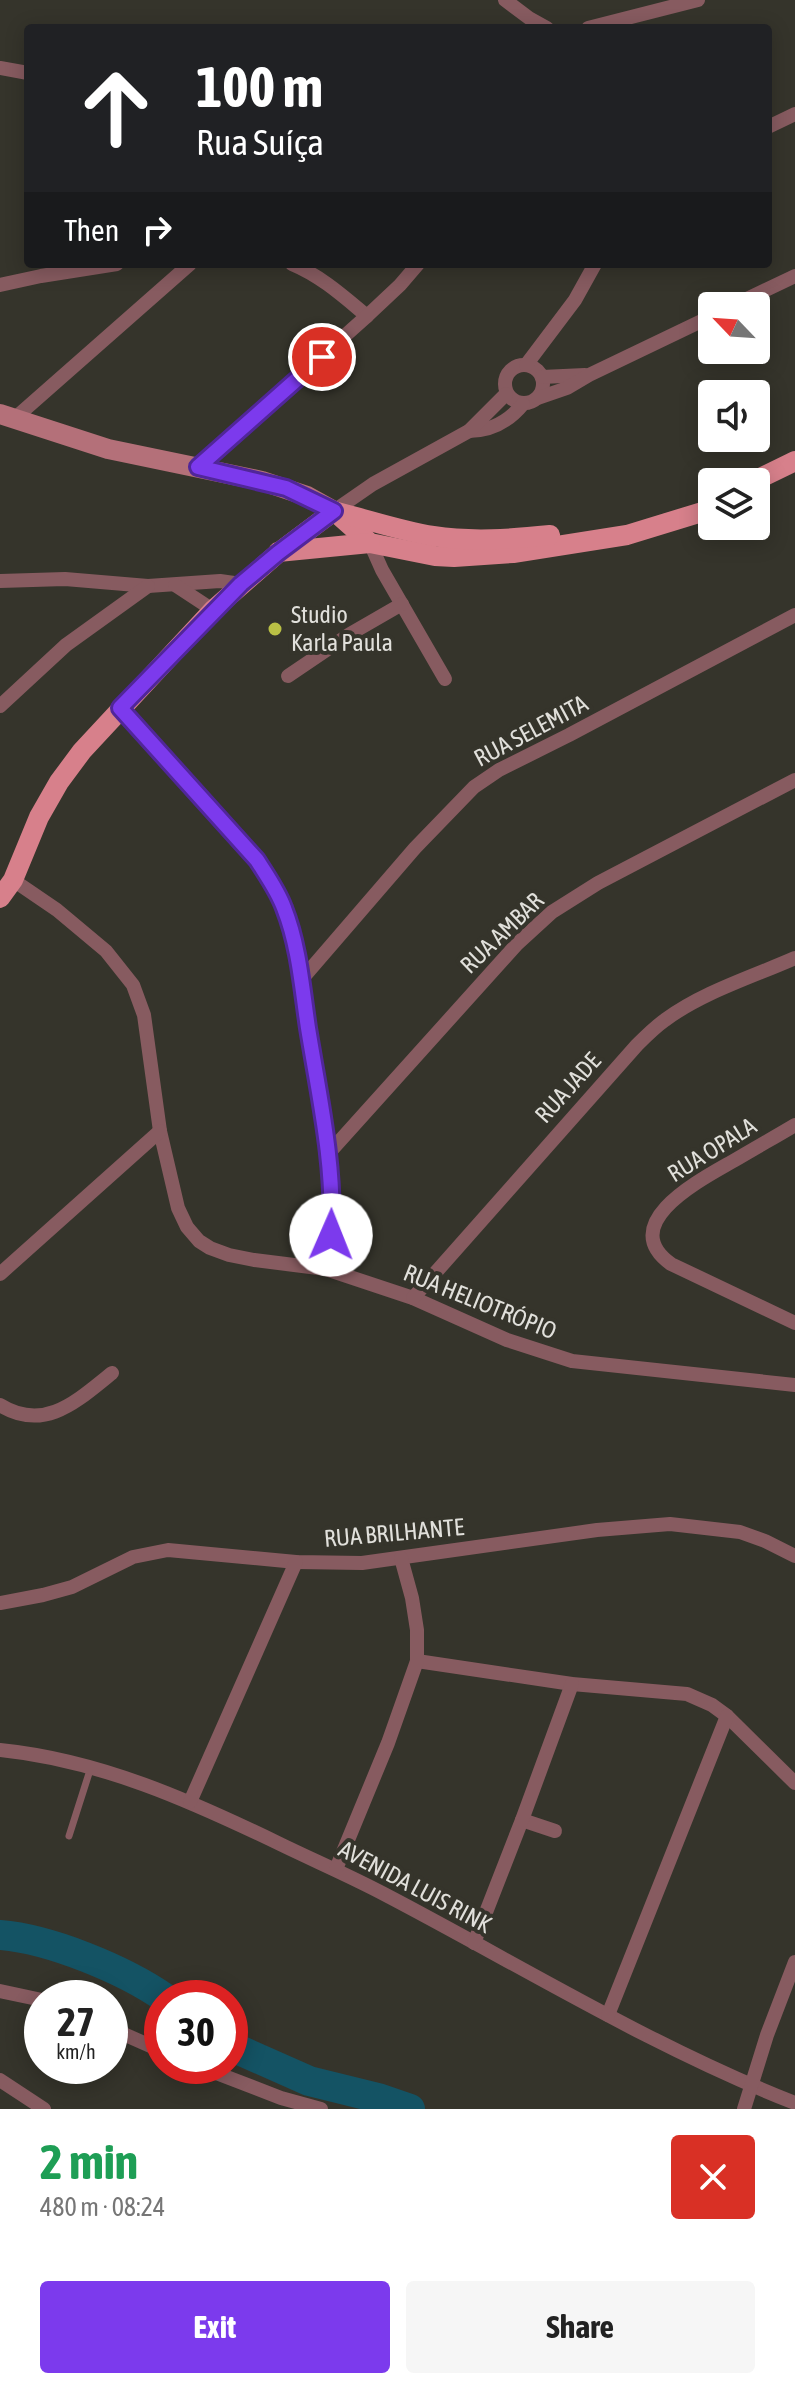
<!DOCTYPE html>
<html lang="en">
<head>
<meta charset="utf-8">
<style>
  body { margin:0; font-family:"Asap Condensed",sans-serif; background:#f6f6f6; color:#222; height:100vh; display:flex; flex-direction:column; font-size:30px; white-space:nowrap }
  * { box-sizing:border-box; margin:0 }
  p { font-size:26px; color:#767676 }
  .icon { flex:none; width:44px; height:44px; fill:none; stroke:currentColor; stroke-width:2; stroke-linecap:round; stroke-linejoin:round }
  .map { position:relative; height:2109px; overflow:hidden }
  .drawer { display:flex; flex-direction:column; background:#fff; flex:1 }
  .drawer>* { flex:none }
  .banner { position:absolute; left:24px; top:24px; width:748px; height:244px; border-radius:8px; box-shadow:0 4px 20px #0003; background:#202124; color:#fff; overflow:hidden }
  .needle { width:52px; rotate:295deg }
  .controls { position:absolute; left:698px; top:292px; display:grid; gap:16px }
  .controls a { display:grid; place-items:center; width:72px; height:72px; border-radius:8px; background:#fff; box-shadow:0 4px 20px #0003; font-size:40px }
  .speed { position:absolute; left:24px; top:1980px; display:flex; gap:16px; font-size:40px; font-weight:700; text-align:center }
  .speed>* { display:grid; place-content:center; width:104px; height:104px; border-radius:50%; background:#fff; box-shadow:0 4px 20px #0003; line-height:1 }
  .speed small { font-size:20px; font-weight:400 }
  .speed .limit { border:12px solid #d22; background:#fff; color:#111 }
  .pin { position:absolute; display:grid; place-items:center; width:68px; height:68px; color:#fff; margin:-34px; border:4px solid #fff; border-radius:50%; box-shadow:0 2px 8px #0007 }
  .me { position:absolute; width:88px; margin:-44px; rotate:1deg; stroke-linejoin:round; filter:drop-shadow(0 0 6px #0008) }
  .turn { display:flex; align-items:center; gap:28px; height:168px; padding:0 40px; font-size:36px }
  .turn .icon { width:104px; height:104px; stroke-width:2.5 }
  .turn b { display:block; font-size:56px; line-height:68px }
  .then { display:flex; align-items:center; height:76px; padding:0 40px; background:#0003; gap:16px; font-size:30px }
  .round { display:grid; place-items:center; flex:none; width:84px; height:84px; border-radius:8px; background:#f6f6f6 }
  .overview { display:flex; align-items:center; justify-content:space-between; height:136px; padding:0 40px }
  h1 { font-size:48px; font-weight:700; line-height:60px; color:#1e9e55 }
  .cta { display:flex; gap:16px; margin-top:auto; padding:16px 40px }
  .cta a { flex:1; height:92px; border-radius:8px; background:#7c3aed; color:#fff; font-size:32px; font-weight:700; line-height:92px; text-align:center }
  .cta a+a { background:#f6f6f6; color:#222 }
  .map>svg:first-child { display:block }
</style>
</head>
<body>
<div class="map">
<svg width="795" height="2109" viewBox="0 0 795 2109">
  <rect width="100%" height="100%" fill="#35342b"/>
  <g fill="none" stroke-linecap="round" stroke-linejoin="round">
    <g stroke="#145364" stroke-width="30">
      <path d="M0,1935C50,1939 123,1969 165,1998"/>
      <path d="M230,2046L309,2081L378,2098L410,2109"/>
    </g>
    <path stroke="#875b60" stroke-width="7" d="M69,1836L91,1767"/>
    <g stroke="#875b60" stroke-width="14">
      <path d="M505,0L529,18L547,28"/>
      <path d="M588,28L698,0"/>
      <path d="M0,68L28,73"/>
      <path d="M768,127L795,114"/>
      <path d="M292,264C321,276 343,296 367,316"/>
      <path d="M0,285L41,276L117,264"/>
      <path d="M732,306L795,276"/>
      <circle cx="524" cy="384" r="19"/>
      <path d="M526,365L575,300L595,264"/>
      <path d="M542,377L585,375"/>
      <path d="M538,398L567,388L589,375L712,316"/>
      <path d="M14,419L190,264"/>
      <path d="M469,431C492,431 509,421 523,404"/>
      <path d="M198,467L367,316L400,285L418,264"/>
      <path d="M334,511L373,484L469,431L506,394"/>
      <path d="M370,543L382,570L445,679"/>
      <path d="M0,581L65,579L148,586L220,581L241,584"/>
      <path d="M175,585L213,610"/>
      <path d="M288,676L350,634L402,604"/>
      <path d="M0,706L66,645L148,586"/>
      <path d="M120,708L257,860L285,908L302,979L328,1154L333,1206L331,1235L326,1269"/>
      <path d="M13,880L57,910L106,951L133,985L144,1015L160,1131L178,1208L187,1227L199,1241L210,1248L229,1255L254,1260L326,1269L413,1298L507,1340L572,1361L795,1385"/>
      <path d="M302,979L415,848L474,787L499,770L569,735L795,615"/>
      <path d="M795,1125C775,1137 755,1148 735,1160C704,1178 614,1223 671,1264L795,1323"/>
      <path d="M328,1154L517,944L552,912L598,883L795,780"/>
      <path d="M0,1274L160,1131"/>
      <path d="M413,1298L637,1045C646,1036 655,1027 665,1020C703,992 752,977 795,958"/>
      <path d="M0,1405C45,1433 78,1400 112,1373"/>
      <path d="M0,1603L43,1595L72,1587L133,1557L168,1550L296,1562L362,1563L597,1530L670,1524L740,1532L765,1541L795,1556"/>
      <path d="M417,1661L572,1684L687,1694L712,1705L727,1716L795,1783"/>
      <path d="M0,1750C100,1760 191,1801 280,1844C315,1861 350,1876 384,1894C520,1965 652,2047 795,2103"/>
      <path d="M190,1802L296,1562"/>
      <path d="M522,1820L555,1831"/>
      <path d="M336,1869L388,1743L417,1661V1630L412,1598L401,1558"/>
      <path d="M474,1943L522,1820L572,1684"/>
      <path d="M0,1991L42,2000"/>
      <path d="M608,2015L727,1716"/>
      <path d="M110,2028L162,2051"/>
      <path d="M198,2066L281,2098L321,2109"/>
      <path d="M0,2080L44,2109"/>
      <path d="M744,2109L767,2035L795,1962"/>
    </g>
    <path stroke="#b47079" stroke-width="20" d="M0,414L108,449L262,481L307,496L334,511"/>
    <g stroke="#d7808b" stroke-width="20">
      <path d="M752,482L795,461"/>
      <path d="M334,511L370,543L435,556L454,557L513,553L627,535L712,509"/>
      <path d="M337,512C369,520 401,531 433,536C472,542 511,539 550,535"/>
      <path d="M278,552L370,543"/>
      <path d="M0,898L13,880L39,817L59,782L82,751L213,610L278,553L334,511"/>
    </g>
  </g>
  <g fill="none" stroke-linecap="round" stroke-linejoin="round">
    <defs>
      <path id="route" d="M322,357L198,467L286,488L334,511L278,553L241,584L120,708L257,860C267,876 278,891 284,908C299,946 302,988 308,1028C319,1096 335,1165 331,1235"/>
    </defs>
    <use href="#route" stroke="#51269a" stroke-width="20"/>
    <use href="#route" stroke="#7c3aed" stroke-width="14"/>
  </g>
  <circle fill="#bac045" stroke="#35342b" stroke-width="3" cx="275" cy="629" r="8"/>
  <g text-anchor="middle" stroke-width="8" stroke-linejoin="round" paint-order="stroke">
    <g font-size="24" fill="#e1e0db" stroke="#35342b" text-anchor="start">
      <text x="291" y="623">Studio<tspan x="291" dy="28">Karla Paula</tspan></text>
    </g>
    <g font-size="24" fill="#e1e0db" stroke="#35342b">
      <text transform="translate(531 731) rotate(-28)" y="8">RUA SELEMITA</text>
      <text transform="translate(502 933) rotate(-44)" y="8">RUA AMBAR</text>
      <text transform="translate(568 1088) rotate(-48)" y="8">RUA JADE</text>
      <text transform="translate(712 1150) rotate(-32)" y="8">RUA OPALA</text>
      <text transform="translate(480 1302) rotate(22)" y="8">RUA HELIOTRÓPIO</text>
      <text transform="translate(394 1533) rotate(-5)" y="8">RUA BRILHANTE</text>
      <text transform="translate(415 1887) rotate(28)" y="8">AVENIDA LUIS RINK</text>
    </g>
  </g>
</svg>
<div class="controls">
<a><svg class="needle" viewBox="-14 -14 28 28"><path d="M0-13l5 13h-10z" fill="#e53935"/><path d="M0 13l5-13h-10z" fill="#767676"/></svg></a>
<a><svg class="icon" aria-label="sound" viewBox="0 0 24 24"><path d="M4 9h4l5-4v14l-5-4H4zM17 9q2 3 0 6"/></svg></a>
<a><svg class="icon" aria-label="layers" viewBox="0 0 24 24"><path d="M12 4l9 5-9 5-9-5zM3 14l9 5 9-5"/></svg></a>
</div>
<div class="speed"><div>27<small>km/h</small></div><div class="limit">30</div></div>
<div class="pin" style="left:322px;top:357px;background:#d93025"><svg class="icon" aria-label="arrive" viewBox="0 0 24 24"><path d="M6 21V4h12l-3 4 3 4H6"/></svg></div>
<svg class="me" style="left:331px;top:1235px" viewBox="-20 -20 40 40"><circle r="19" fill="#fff"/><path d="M0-13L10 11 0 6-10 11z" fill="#7c3aed"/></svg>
<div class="banner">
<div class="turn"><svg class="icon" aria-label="ahead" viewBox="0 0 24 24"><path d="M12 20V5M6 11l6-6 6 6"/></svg><div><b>100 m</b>Rua Suíça</div></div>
<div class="then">Then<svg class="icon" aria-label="right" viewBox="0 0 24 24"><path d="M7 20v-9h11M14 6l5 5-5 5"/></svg></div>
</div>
</div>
<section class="drawer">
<div class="overview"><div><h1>2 min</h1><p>480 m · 08:24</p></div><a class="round" style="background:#d93025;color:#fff"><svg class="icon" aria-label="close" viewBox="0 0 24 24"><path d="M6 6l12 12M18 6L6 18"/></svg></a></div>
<div class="cta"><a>Exit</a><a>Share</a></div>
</section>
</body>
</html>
